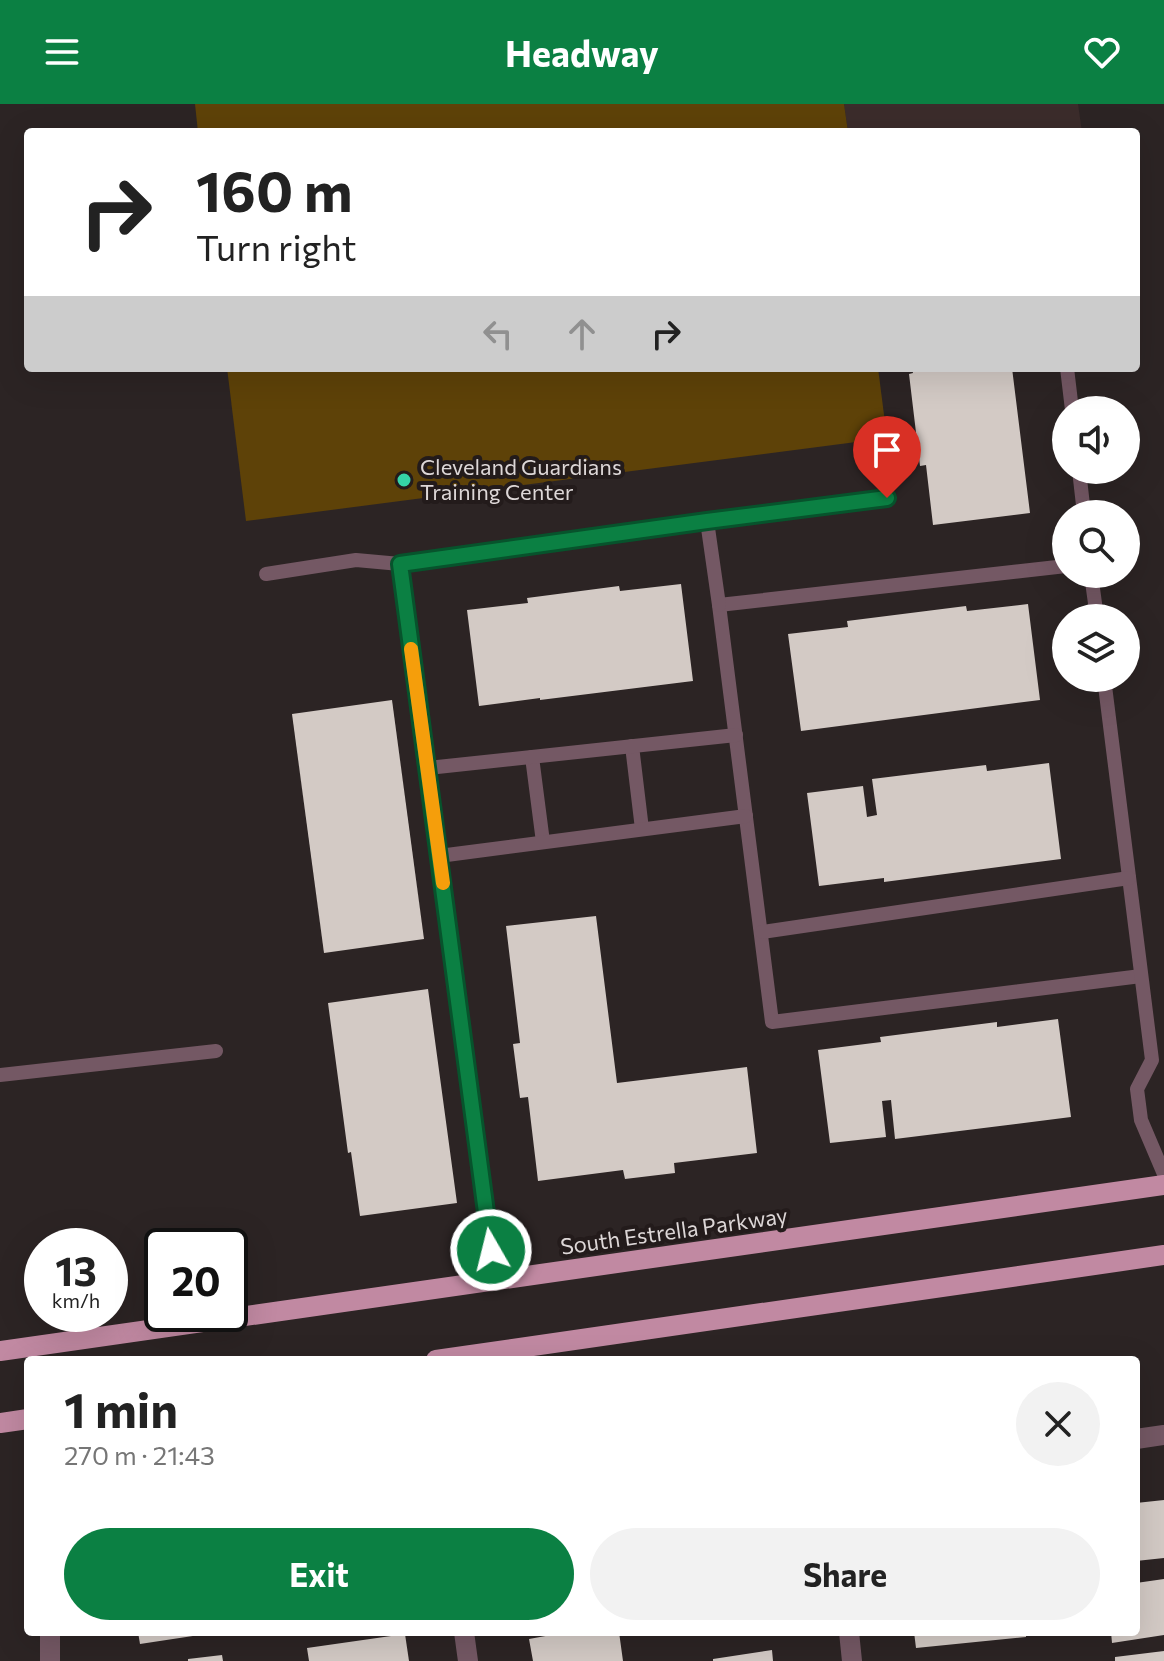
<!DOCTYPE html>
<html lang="en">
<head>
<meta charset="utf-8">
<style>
  body { margin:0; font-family:Commissioner,sans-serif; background:#f2f2f2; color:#222; height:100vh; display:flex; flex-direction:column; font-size:30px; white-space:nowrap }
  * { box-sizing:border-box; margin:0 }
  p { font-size:26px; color:#767676 }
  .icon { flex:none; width:44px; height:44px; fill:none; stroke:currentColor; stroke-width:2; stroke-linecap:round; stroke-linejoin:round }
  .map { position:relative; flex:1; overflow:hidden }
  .details { position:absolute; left:24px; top:1252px; width:1116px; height:280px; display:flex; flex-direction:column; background:#fff; border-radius:8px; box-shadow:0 8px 32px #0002 }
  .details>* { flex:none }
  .top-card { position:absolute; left:24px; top:24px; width:1116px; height:244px; border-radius:8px; box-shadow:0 8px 32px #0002; background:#fff; color:#222; overflow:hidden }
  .fabs { position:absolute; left:1052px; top:292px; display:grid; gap:16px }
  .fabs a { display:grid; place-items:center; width:88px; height:88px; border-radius:50%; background:#fff; box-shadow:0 8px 32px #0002; font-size:40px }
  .speed { position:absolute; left:24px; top:1124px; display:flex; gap:16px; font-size:40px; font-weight:700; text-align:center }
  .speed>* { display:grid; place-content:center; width:104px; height:104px; border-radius:50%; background:#fff; box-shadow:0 8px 32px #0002; line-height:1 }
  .speed small { font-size:20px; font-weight:400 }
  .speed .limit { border:4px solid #111; border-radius:12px; background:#fff; color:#111 }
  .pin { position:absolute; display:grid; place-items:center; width:68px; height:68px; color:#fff; margin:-82px -34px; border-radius:50% 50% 50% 0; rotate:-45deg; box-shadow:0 0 8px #0007 }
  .pin .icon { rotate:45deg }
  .me { position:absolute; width:88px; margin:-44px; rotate:352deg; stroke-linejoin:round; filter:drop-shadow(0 0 6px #0008) }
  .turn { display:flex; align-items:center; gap:28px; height:168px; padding:0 40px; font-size:36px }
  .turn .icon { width:104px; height:104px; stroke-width:2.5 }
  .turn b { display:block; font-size:56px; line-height:68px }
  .lanes { display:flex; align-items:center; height:76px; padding:0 40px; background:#0003; justify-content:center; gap:40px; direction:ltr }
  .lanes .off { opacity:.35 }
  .round { display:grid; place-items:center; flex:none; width:84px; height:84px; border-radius:42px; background:#f2f2f2 }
  .summary { display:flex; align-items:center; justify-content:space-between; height:136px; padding:0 40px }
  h1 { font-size:48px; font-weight:700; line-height:60px }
  .primary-button { display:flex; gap:16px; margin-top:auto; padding:16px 40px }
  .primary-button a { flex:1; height:92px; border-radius:48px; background:#0b8043; color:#fff; font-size:32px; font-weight:700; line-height:92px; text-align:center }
  .primary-button a+a { background:#f2f2f2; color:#222 }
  header { display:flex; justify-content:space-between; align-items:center; height:104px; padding:0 40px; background:#0b8043; color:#fff; font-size:36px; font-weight:700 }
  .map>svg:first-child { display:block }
</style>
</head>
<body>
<header><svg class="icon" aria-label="menu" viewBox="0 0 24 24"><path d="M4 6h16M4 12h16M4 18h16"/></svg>Headway<svg class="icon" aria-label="heart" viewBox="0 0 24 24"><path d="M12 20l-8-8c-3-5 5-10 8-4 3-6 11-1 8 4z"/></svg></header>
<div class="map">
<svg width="1164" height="1557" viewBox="0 0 1164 1557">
  <rect width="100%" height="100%" fill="#2c2424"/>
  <path fill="#3b2c2b" d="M844,0H1078L1082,28H848Z"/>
  <g fill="#5e4208">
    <path d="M195,0H844L848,28H198Z"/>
    <path d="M227,264H878L887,334L246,417Z"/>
  </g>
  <g fill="#d3cac5">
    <path d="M912,264H1012L1030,409L933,421L926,361L920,362L909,270L913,269Z"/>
    <path d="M681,480L693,577L540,596V594L479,602L467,506L528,499L527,494L619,482L620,487Z"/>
    <path d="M1028,500L1040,596L801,627L788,530L848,523L847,517L966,502L967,507Z"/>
    <path d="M392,596L424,835L324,849L292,610Z"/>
    <path d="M1049,659L1061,755L884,778V774L819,782L807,689L863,682L867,713L877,711L872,675L986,661L987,667Z"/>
    <path d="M596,812L617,979L747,963L757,1049L674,1059L675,1069L625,1075L623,1066L538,1077L528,993L520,994L513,940L520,939L506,822Z"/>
    <path d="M428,885L457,1099L360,1112L351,1048L348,1049L328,899Z"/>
    <path d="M1058,915L1071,1013L895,1035L891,996L882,997L886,1033L830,1039L818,946L881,938L880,933L997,918V923Z"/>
    <path d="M1164,1396V1454L1136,1457V1399Z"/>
    <path d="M1164,1475V1531L1112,1539L1111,1528H1136V1479Z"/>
    <path d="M138,1528H206V1530L140,1540Z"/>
    <path d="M551,1528H619L623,1557H533L529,1535L551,1531Z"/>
    <path d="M914,1528H1026V1533L916,1544Z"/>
    <path d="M405,1530L409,1557H309L307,1544Z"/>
    <path d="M772,1546L773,1557H713V1555Z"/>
    <path d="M1164,1547V1557H1115V1553Z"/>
    <path d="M222,1551L223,1557H188V1555Z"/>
  </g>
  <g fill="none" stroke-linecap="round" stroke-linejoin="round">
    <g stroke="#745864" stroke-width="14">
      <path d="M1067,264L1072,306"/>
      <path d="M1079,366L1084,410"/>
      <path d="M707,417L887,394"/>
      <path d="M1066,462L719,501L772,918L1141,872"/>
      <path d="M266,470L356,456L400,460"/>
      <path d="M1091,470L1097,514"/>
      <path d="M1104,574L1152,956L1137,985L1141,1016L1164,1070"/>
      <path d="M632,642L642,725"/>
      <path d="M532,653L543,738"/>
      <path d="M428,664L736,631"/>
      <path d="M439,752L746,712"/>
      <path d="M762,828L1129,774"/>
      <path d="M0,971L216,947"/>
      <path d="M495,1176L400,460L707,417L719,501"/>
    </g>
    <g stroke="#745864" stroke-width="20">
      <path d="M1136,1335L1164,1331"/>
      <path d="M50,1528V1557"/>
      <path d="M464,1528L468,1557"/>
      <path d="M849,1528L852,1557"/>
    </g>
    <g stroke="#c189a2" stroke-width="20">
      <path d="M0,1247L1164,1081"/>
      <path d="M436,1256L1164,1151"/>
      <path d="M0,1319L28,1315"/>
    </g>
  </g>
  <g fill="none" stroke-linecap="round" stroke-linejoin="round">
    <defs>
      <path id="route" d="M491,1146L400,460L707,417L887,394"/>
    </defs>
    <use href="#route" stroke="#07532c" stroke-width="20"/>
    <use href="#route" stroke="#0b8043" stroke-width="14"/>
    <path stroke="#f59e0b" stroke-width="14" d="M411,545L443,779"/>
  </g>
  <circle fill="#35d4a7" stroke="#231b1b" stroke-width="3" cx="404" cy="376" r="8"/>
  <g text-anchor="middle" stroke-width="8" stroke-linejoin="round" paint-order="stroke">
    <g font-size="22" fill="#ddd7d7" stroke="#231b1b" text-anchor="start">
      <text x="420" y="371">Cleveland Guardians<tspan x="420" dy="25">Training Center</tspan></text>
    </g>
    <g font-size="22" fill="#ddd7d7" stroke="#231b1b">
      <text transform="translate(674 1127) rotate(-8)" y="8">South Estrella Parkway</text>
    </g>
  </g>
</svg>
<div class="fabs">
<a><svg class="icon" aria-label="sound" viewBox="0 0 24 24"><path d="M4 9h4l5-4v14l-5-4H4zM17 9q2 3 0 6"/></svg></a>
<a><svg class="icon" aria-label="search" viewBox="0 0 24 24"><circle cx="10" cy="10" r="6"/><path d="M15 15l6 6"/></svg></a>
<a><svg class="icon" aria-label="layers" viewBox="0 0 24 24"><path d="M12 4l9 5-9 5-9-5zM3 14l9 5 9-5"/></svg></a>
</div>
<div class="speed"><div>13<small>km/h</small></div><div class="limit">20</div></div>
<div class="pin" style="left:887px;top:394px;background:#d93025"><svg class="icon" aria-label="arrive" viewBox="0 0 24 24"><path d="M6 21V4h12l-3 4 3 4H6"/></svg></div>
<svg class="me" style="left:491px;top:1146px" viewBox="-20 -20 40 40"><circle r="17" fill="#0b8043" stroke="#fff" stroke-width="3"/><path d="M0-11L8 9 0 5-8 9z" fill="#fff"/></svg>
<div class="top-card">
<div class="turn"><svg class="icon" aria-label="right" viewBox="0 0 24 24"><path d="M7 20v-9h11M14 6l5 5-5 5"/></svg><div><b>160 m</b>Turn right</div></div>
<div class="lanes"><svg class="icon off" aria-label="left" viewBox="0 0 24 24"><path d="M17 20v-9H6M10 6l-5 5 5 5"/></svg><svg class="icon off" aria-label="ahead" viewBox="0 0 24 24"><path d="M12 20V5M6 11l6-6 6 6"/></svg><svg class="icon" aria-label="right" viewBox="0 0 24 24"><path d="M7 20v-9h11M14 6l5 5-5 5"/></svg></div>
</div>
<section class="details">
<div class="summary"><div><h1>1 min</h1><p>270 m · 21:43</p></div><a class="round"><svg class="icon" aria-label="close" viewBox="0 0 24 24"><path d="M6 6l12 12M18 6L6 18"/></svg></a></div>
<div class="primary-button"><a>Exit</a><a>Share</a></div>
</section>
</div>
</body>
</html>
